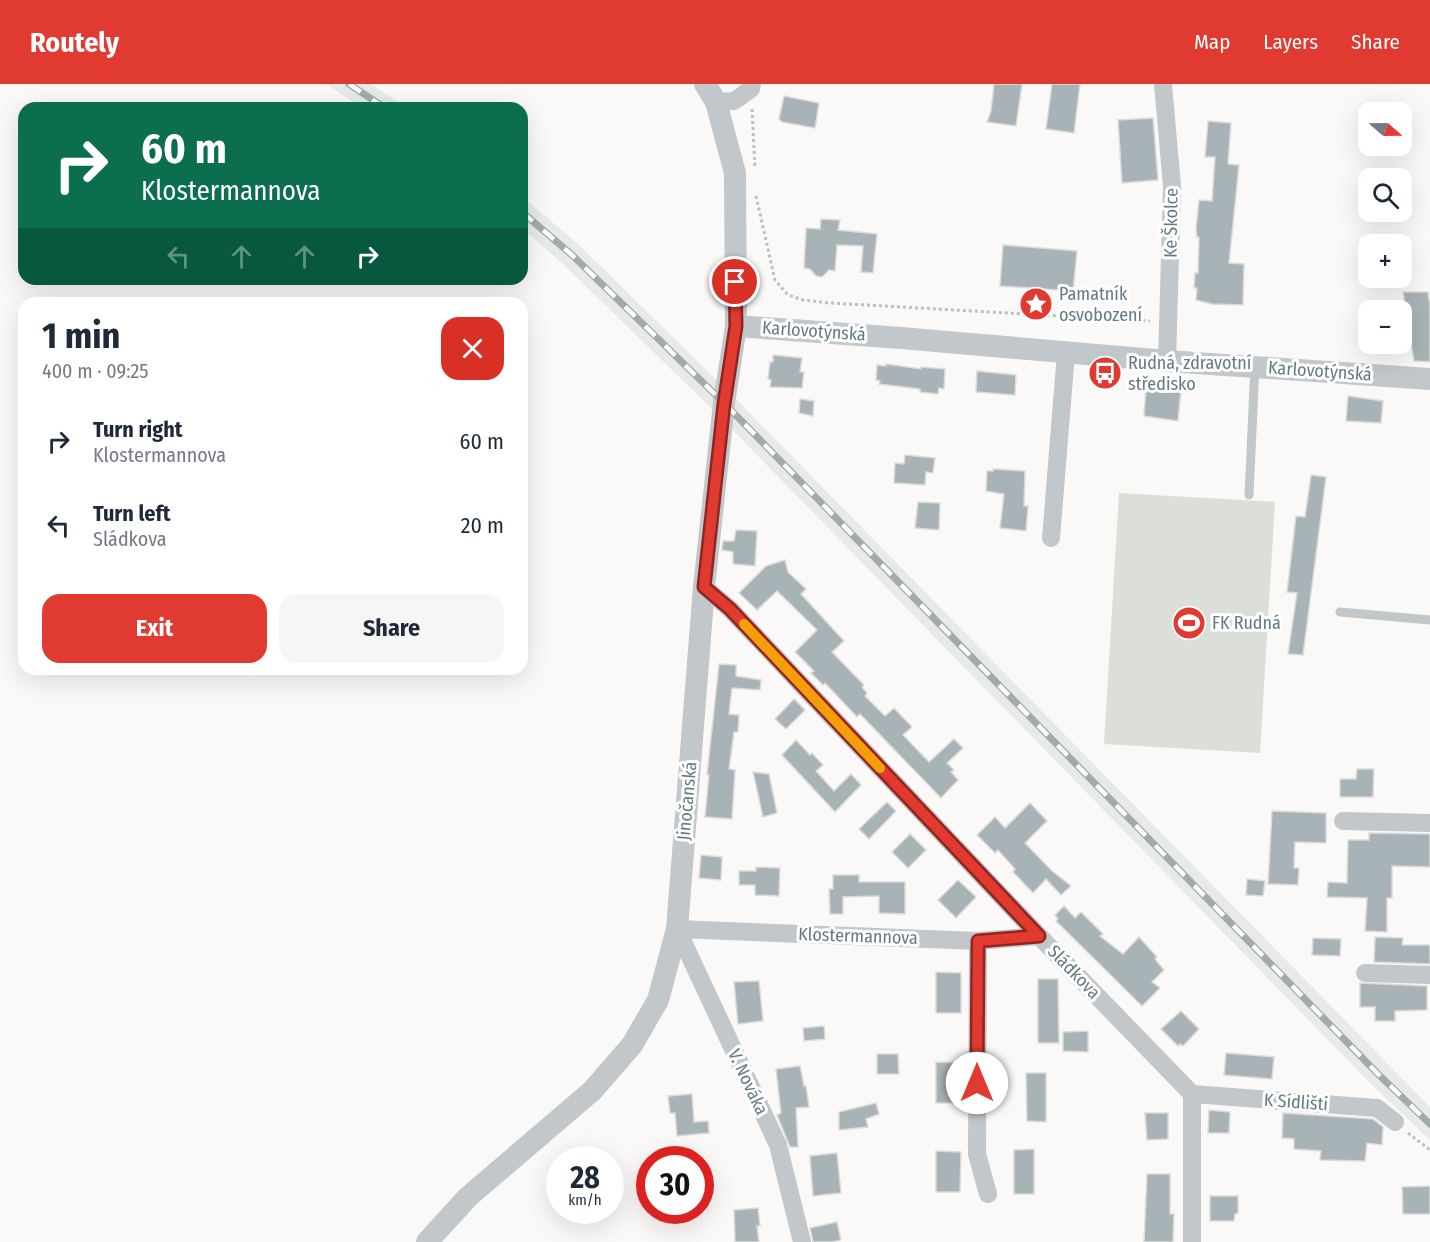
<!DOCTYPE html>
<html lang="en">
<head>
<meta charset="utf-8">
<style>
  body { margin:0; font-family:"Fira Sans Condensed",sans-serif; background:#f6f6f7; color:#1f2937; height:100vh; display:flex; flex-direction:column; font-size:22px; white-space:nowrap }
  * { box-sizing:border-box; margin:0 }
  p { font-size:20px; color:#747a83 }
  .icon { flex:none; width:33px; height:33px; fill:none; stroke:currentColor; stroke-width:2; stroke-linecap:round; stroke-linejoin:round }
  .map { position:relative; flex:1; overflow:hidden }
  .sheet { position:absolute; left:18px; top:213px; width:510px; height:378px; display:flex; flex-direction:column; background:#fff; border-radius:18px; box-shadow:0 6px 24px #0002 }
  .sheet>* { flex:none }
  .guide { position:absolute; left:18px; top:18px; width:510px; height:183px; border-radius:18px; box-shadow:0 6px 24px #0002; background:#0b6e4f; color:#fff; overflow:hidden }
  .needle { width:39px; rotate:110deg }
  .fabs { position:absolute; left:1358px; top:18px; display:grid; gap:12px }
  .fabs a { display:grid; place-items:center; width:54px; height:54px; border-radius:12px; background:#fff; box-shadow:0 6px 24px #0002; font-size:30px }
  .speed { position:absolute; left:546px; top:1062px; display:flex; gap:12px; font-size:30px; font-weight:700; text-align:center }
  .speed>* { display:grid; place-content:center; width:78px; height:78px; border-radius:50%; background:#fff; box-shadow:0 6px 24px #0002; line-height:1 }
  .speed small { font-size:15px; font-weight:400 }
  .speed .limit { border:9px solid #d22; background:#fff; color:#111 }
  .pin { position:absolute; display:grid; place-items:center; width:51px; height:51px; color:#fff; margin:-26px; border:3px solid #fff; border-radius:50%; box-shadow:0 2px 6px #0007 }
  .me { position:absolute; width:66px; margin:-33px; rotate:0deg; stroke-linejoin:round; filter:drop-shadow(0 0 4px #0008) }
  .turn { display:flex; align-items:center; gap:21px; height:126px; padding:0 24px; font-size:27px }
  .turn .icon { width:78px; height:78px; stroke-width:2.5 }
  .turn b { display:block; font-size:42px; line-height:51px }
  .lanes { display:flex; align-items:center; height:57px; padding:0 24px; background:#0003; justify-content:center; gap:30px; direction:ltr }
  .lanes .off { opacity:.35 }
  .round { display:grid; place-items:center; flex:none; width:63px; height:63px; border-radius:18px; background:#f6f6f7 }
  .head { display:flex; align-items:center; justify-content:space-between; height:102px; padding:0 24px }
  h1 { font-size:36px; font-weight:700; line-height:45px }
  .action { display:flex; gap:12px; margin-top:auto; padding:12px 24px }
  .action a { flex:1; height:69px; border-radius:18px; background:#e13a30; color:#fff; font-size:24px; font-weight:700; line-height:69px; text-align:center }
  .action a+a { background:#f6f6f7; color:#1f2937 }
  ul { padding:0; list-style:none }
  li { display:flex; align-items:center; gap:18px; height:84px; padding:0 24px }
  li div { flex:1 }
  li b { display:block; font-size:22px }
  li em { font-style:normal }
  header { display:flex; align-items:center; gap:36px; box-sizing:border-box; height:84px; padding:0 30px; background:#e13a30; color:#fff }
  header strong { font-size:28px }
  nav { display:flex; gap:33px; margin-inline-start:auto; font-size:21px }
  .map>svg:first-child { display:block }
</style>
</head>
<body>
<header>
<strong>Routely</strong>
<nav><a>Map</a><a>Layers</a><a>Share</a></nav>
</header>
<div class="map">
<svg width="1430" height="1158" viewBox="0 0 1430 1158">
  <rect width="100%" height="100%" fill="#faf9f8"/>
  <g fill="#e8e9e9">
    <path d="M326,0H371L407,24H362Z"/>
    <path d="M522,112L580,162L732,311L1430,1023V1056L1371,1000L715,328L563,180L522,144Z"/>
  </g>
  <path fill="#dbdfd7" d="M1119,409L1275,418L1260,669L1104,660Z"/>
  <g fill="#a8b3b7" stroke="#dcdbda" stroke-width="1.5">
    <path d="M994,0H1022L1016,42L987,38L991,27Z"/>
    <path d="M1052,0H1080L1074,49L1046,45Z"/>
    <path d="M784,12L819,19L815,44L782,38L779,35Z"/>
    <path d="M1153,34L1158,96L1122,99L1118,36Z"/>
    <path d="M1208,37L1231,39L1228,80L1239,81L1229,179L1244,180L1243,221L1212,220L1196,216L1197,204H1194L1195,189H1198L1199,153H1197L1196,145L1199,116L1212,117L1215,73H1205Z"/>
    <path d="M821,135L840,136L838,146L877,150L873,189L861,188L863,162L837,161L835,187L829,186L822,193L816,192L810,185L804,184L806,145V144L820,145Z"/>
    <path d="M1003,161L1077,167L1073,207L1000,202Z"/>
    <path d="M1403,208H1428L1430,222V278L1414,277Z"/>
    <path d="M773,271L802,274L800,288H804L802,304L770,303L771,296L768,295L770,278H773Z"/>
    <path d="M886,280L921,285V283L945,285L944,305L939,304L938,310L920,308V305L879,300L880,297L876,296L877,281L886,282Z"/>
    <path d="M977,287L1016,291L1015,311L976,308Z"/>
    <path d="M1156,301L1172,302V305L1181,306L1178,337L1144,332L1146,304H1156Z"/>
    <path d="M1348,312L1383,317L1381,339L1346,337Z"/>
    <path d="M800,315L814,317L813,332L799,329Z"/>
    <path d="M905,371L935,374L933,389L926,388L925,401L894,399L895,379L904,380Z"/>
    <path d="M993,385L1025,387L1024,422H1028L1026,447L1000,444L1004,410L986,407L987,387H993Z"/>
    <path d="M1311,391L1326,393L1303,571L1288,570L1297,509L1287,508L1296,432L1305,433Z"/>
    <path d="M918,418L940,419L939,446L915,444Z"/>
    <path d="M736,446L757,447L755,482L733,480V468L722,466L723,457H734Z"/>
    <path d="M785,476L788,488L806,505L801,510L844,557L832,568L864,601L862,603L867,609L865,612L885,632L894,624L912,643L903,651L929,678L954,655L963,664L947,679L954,686L951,688L958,696L941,714L860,630L857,633L825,599L823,601L811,589L814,587L795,568L817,546L777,507L757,526L739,509L766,482Z"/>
    <path d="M719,580L736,581V592L761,596L760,606L732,604L729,630L739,631L738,648H734L729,685L735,686L732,735L705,733L709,691H707Z"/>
    <path d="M794,615L805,626L786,645L775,635Z"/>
    <path d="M796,656L810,671L812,669L823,681L816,687L834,707L851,690L861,701L835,728L782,671Z"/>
    <path d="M1357,685H1374L1373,713H1340V695H1356Z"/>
    <path d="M753,688L769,690L777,729L763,733Z"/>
    <path d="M887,718L896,727L869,755L859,745Z"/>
    <path d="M1030,719L1047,737L1025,759L1052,787L1071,802L1061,811L1046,795L1033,809L1013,788L1015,785L998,766L995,769L977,751L995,733L1005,744Z"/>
    <path d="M1272,727L1326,729V759L1295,758L1294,784H1299L1298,801L1268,800Z"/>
    <path d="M1369,749L1430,750V783L1392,782V814H1387V848L1365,847L1367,814L1327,813L1328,798L1347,799L1348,756H1369Z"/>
    <path d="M910,750L926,766L908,784L892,768Z"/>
    <path d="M701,771L722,773L721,796L699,794Z"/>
    <path d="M756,783L780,784L779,812L755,811V801H739V787H756Z"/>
    <path d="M833,791H859V798H905V830L879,829V812L843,813V830H830L829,805H833Z"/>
    <path d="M1247,795L1265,797L1263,812L1246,811Z"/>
    <path d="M958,796L976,813L956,834L938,816Z"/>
    <path d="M1064,822L1075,834L1081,828L1103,850L1100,852L1123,870L1139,853L1157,873L1155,875L1164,886L1152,898L1160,904L1142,922L1056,837L1058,835L1055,831Z"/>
    <path d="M1375,853L1403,854L1402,861H1430V880L1374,878Z"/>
    <path d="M1313,854L1341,855L1340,872L1312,871Z"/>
    <path d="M936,888L961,889V929H936Z"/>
    <path d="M1038,895H1058L1059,959H1038Z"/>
    <path d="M759,897L763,937L738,940L734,898Z"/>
    <path d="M1360,899L1427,902V926L1395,927V937H1375V923H1360Z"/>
    <path d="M1181,927L1199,945L1183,962L1180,960L1178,962L1161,945Z"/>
    <path d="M824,942L825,955L804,957L803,944Z"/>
    <path d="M1088,947V968L1063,967V948Z"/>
    <path d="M1226,969L1274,973L1272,995L1224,991Z"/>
    <path d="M877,970H898L899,990H877Z"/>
    <path d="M936,978L961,979L960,1019H936Z"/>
    <path d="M800,982L804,1002H806L809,1023L796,1024L798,1063H790L777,1031L781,1029L776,985Z"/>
    <path d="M1026,989H1046V1038L1027,1037Z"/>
    <path d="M692,1010L694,1038L708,1037L709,1049L677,1052L675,1029H670L668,1012Z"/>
    <path d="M876,1019L879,1030L866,1035L868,1043L839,1046V1028Z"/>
    <path d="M1209,1026L1230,1028L1229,1049H1208Z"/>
    <path d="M1145,1029H1168V1055L1147,1056Z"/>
    <path d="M1283,1029L1373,1035L1383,1043L1382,1061L1367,1059L1365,1077L1320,1076L1321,1067L1294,1065V1055L1282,1054Z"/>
    <path d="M1034,1065V1110H1014V1066Z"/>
    <path d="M936,1067L961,1068L960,1108H936Z"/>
    <path d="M837,1069L841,1109L813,1112L810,1072Z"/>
    <path d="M1147,1090H1170V1130H1174L1173,1158H1144Z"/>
    <path d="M1430,1102V1130H1403L1402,1103Z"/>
    <path d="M1210,1112H1238V1129L1235,1130L1234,1137H1210Z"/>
    <path d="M758,1124L760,1142H757L759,1158H735L734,1126Z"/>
    <path d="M837,1138L841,1156L832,1158H813L810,1144Z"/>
  </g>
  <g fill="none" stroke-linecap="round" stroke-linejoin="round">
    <g stroke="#bbc0c2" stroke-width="3" stroke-dasharray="3 3" stroke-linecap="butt">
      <path d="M752,25L755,84"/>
      <path d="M756,112L775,196L788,211L803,216L830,219L1150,237"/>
      <path d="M1408,1049L1430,1066"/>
    </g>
    <g stroke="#c1c7ca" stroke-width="9">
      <path d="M1249,411L1255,282"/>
      <path d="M1340,528L1430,536"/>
    </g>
    <g stroke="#c1c7ca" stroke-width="18">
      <path d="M1163,0L1172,102L1167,277"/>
      <path d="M716,18L734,17L751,5L752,0"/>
      <path d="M1051,454L1066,269"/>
      <path d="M704,503L730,525L1039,852L1192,1010V1158"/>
      <path d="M1343,737L1430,739"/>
      <path d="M978,857L977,1070L988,1110"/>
      <path d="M1365,889L1430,891"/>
      <path d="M1192,1010L1377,1024L1395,1038"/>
      <path d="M802,1158L778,1061L677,845L978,857L1039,852"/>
    </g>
    <g stroke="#c1c7ca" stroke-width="22">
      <path d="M736,242L901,254L1167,277L1430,295"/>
      <path d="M427,1158L468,1113L592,1007L632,961L658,916L677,845L704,503L724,319L736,242L735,89L716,18L705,0"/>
    </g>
    <defs>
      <g id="rail">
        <path d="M349,0L385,24"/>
        <path d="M522,128L572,171L724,319L1379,991L1430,1040"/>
      </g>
    </defs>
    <use href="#rail" stroke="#a0abae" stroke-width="7"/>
    <use href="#rail" stroke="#fff" stroke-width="4.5" stroke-dasharray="14" stroke-linecap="butt"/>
  </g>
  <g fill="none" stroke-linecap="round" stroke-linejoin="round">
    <defs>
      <path id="route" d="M735,198L736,242L724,320L704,503L730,525L1039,852L978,857L977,999"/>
    </defs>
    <use href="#route" stroke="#92261f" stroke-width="15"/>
    <use href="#route" stroke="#e13a30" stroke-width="10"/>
    <path stroke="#f59e0b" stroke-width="10" d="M744,540L880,684"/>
  </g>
  <defs>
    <symbol id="sight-disc" viewBox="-11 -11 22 22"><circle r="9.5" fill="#e13a30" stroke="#fff"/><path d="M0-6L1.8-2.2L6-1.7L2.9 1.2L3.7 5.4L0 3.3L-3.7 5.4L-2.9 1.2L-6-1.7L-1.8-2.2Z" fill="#fff"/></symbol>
    <symbol id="bus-disc" viewBox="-11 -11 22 22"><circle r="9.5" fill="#e13a30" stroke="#fff"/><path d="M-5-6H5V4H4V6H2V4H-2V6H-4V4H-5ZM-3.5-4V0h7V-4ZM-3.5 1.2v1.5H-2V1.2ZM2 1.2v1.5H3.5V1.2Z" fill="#fff"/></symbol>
    <symbol id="stadium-disc" viewBox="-11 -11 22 22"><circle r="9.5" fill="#e13a30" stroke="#fff"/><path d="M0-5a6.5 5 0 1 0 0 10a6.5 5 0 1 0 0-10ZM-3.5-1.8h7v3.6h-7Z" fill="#fff"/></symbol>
  </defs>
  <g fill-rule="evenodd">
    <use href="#sight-disc" x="1017" y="201" width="38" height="38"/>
    <use href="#bus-disc" x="1086" y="270" width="38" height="38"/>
    <use href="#stadium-disc" x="1170" y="520" width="38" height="38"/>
  </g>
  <g text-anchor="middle" stroke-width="6" stroke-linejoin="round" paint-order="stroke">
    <g font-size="18" fill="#657a82" stroke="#fff">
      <text transform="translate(1171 139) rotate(-89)" y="6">Ke Školce</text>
      <text transform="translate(814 247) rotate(4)" y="6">Karlovotýnská</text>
      <text transform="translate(1320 287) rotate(4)" y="6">Karlovotýnská</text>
      <text transform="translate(687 717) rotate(-85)" y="6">Jinočanská</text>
      <text transform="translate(858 852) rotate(2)" y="6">Klostermannova</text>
      <text transform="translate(1074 888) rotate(46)" y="6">Sládkova</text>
      <text transform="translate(748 998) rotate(65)" y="6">V. Nováka</text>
      <text transform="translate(1296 1018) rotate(4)" y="6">K Sídlišti</text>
    </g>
    <g font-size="18" fill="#657a82" stroke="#fff" text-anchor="start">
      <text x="1059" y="216">Pamatník<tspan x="1059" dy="21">osvobození</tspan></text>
      <text x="1128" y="285">Rudná, zdravotní<tspan x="1128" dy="21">středisko</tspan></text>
      <text x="1212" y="545">FK Rudná</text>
    </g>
  </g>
</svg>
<div class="fabs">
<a><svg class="needle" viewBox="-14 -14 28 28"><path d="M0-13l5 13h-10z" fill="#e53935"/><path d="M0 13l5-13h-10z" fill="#747a83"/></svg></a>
<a><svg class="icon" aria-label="search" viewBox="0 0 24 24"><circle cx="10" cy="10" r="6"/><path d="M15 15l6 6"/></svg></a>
<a>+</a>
<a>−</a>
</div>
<div class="speed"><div>28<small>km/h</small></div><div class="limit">30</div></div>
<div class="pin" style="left:735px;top:198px;background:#d93025"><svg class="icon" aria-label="arrive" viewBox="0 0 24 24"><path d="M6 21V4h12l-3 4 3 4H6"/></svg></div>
<svg class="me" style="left:977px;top:999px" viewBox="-20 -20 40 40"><circle r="19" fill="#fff"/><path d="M0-13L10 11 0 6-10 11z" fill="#e13a30"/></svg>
<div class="guide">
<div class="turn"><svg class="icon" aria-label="right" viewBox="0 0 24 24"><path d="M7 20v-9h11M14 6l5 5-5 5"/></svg><div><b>60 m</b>Klostermannova</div></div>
<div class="lanes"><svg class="icon off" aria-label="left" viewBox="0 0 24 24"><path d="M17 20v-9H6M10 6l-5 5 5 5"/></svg><svg class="icon off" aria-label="ahead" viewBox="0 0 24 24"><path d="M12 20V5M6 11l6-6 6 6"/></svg><svg class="icon off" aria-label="ahead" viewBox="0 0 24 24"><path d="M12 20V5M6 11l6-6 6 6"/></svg><svg class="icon" aria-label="right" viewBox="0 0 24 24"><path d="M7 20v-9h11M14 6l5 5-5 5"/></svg></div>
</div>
<section class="sheet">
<div class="head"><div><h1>1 min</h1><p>400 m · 09:25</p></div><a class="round" style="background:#d93025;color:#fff"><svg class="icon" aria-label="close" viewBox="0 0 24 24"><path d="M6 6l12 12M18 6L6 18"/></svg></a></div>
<ul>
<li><svg class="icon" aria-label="right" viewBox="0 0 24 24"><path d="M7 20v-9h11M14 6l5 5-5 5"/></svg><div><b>Turn right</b><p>Klostermannova</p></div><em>60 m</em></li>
<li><svg class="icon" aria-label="left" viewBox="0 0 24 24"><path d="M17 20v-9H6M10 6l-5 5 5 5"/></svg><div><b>Turn left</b><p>Sládkova</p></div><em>20 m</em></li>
</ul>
<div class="action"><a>Exit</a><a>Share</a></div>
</section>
</div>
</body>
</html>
